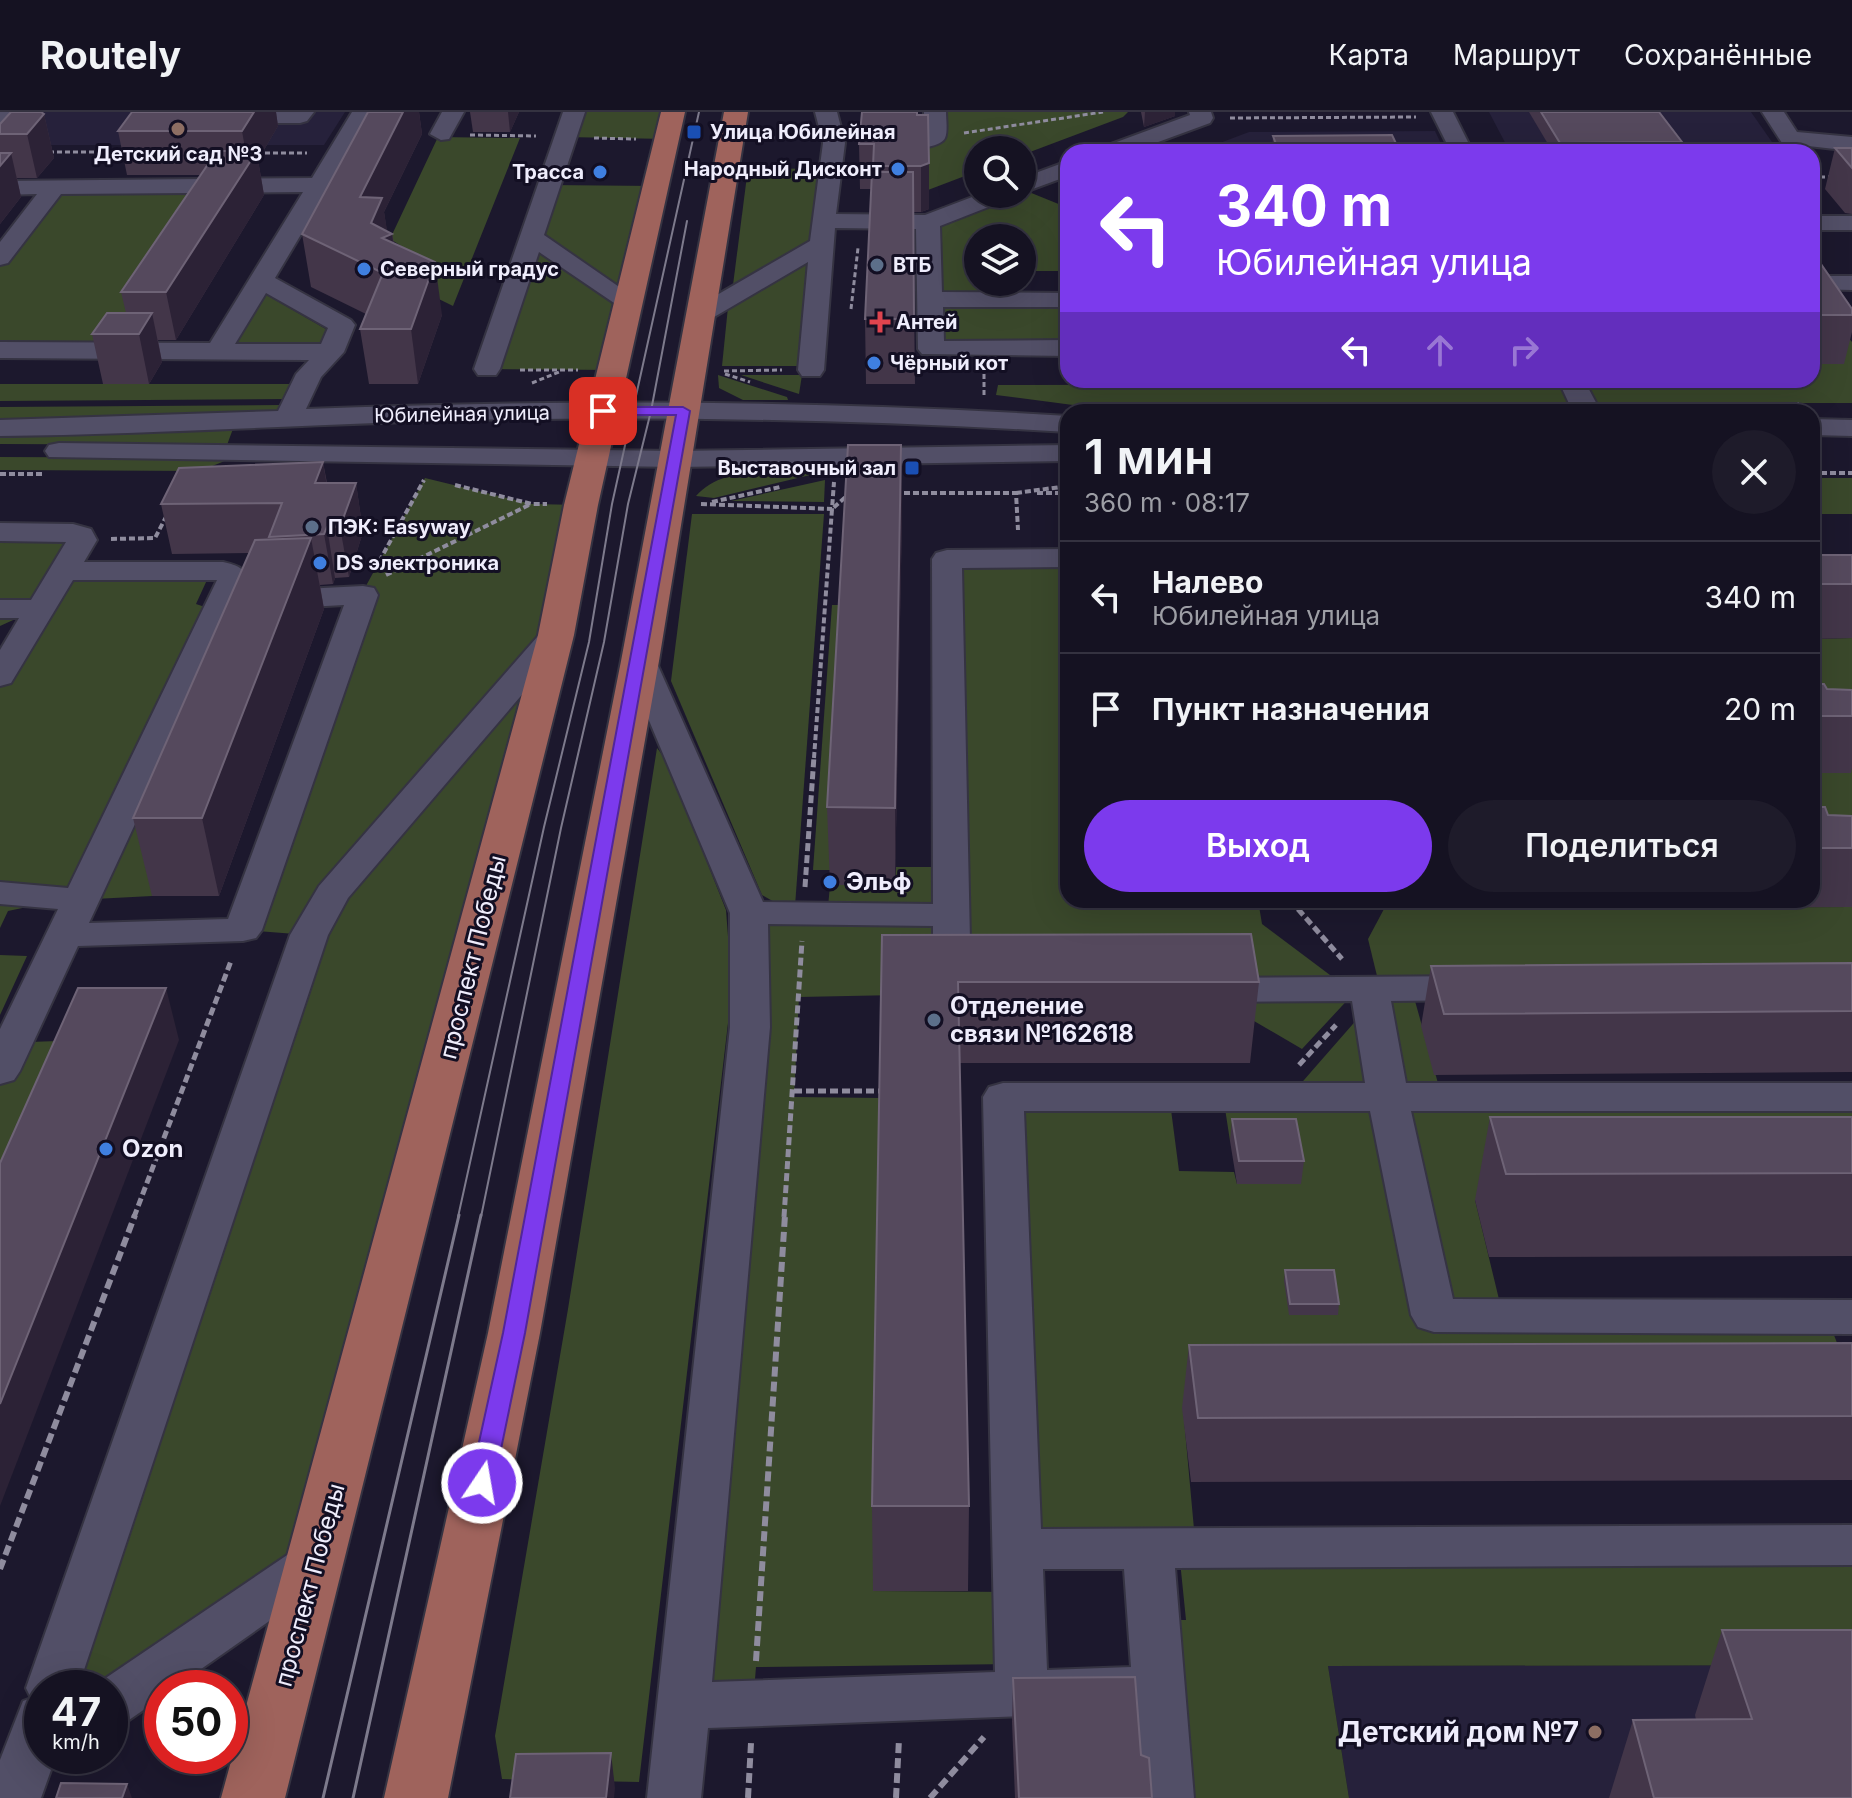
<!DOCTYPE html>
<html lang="ru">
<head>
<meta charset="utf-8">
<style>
  body { margin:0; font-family:Inter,sans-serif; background:#1e1b2a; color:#f1f3f6; height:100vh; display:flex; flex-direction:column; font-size:30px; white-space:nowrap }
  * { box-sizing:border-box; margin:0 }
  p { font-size:26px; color:#9d9ea5 }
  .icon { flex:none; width:44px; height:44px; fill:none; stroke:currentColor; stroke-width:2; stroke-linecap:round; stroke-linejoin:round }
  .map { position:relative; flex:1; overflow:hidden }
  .panel { position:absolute; left:1060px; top:292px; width:760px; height:504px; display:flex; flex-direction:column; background:#151222; border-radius:24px; box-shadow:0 8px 32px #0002,0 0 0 2px #343240 }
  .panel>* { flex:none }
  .top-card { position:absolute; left:1060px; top:32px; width:760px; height:244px; border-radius:24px; box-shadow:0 8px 32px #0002,0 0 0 2px #343240; background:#7c3aed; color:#fff; overflow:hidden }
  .tools { position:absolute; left:964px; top:24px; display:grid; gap:16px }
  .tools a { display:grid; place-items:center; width:72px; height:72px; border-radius:50%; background:#151222; box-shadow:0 8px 32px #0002,0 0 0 2px #343240; font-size:40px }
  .speed { position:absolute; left:24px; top:1558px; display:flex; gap:16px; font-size:40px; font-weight:700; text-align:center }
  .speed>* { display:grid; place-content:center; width:104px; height:104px; border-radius:50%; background:#151222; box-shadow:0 8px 32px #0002,0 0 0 2px #343240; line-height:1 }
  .speed small { font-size:20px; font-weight:400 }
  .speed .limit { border:12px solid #d22; background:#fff; color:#111 }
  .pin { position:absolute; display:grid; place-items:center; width:68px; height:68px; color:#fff; margin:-34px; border-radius:16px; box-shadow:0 4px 12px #0006 }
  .me { position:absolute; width:88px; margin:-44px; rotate:12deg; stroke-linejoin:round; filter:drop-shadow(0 0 6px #0008) }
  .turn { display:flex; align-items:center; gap:28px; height:168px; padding:0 24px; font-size:36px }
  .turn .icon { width:104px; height:104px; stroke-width:2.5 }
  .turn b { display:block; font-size:56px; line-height:68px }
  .lanes { display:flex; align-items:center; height:76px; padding:0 24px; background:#0003; justify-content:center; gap:40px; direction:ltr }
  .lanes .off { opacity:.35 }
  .round { display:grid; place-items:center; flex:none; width:84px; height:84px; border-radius:42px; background:#1e1b2a }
  .head { display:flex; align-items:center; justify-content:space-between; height:136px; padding:0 24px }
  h1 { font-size:48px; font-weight:600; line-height:60px }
  .action { display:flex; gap:16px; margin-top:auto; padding:16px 24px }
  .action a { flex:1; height:92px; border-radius:48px; background:#7c3aed; color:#fff; font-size:32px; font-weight:600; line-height:92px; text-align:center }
  .action a+a { background:#1e1b2a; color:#f1f3f6 }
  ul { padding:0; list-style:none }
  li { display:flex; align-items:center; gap:24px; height:112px; padding:0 24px; border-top:2px solid #343240 }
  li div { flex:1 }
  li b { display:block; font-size:30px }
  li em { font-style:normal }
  header { display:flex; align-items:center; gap:48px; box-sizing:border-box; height:112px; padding:0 40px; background:#151222; border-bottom:2px solid #343240 }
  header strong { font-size:38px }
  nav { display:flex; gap:44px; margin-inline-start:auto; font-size:28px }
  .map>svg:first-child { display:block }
</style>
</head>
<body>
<header>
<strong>Routely</strong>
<nav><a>Карта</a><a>Маршрут</a><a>Сохранённые</a></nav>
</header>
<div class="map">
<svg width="1852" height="1686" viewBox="0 0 1852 1686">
  <rect width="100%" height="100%" fill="#1c182d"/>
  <g fill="#26213b">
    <path d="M35,0H345L324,33H6Z"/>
    <path d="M1489,0H1751L1779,40H1510Z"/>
    <path d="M1435,19L1445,40H1196L1249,20Z"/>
    <path d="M1852,1553V1686H1349L1328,1554Z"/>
  </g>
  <g fill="#3a482b">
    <path d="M574,0H673L666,27L566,25Z"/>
    <path d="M935,0H1128L1123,5L1022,43V38H978V59L928,78L917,47Z"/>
    <path d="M438,25L520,26L453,194L394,165L408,138L390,127Z"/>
    <path d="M748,56L819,57L810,128L733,173Z"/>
    <path d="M548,73L655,74L613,258L487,257Z"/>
    <path d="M225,75L125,237L0,235V152L57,78Z"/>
    <path d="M1024,78L1061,93L1068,159H1022V126H978V170H993L994,184L938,183L937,111L1022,82Z"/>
    <path d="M810,150L801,254H722L728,195L800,153Z"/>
    <path d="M260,179L331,220L321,237H229Z"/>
    <path d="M935,189H1068V234L937,235Z"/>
    <path d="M1846,223L1852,230V291H1585L1574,268H1812V251Z"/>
    <path d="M718,263L787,285L788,288H743L719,276Z"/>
    <path d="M741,263H802L799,282Z"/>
    <path d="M1501,268H1567L1578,291L1073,293L996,283L998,273L1502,272Z"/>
    <path d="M0,272H297L288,287L0,289Z"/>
    <path d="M282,293L277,303L0,311V295Z"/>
    <path d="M234,314L227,333L0,332V322Z"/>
    <path d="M0,345L232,346L200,359L0,358Z"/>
    <path d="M823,360L714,386L696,384C725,351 783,361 823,360Z"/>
    <path d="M425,366L532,392L581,393L317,1449L110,1576H52L308,823L243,818L367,472Z"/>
    <rect x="1812" y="366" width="40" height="36"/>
    <path d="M825,368L824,390L731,389Z"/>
    <path d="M692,402H824L795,794L776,791L762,783L671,569Z"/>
    <path d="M0,426H74L58,457H212L196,492L261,514L152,784L56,789L8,799L0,816V572L33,499L0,514Z"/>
    <path d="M957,450H1068V788H1258L1262,812L1354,881L1302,937L1242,902L960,884Z"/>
    <path d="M832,493H846L831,758H813Z"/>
    <path d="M1852,526V611H1812V527Z"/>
    <path d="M1852,635V727H1812V661H1850Z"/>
    <path d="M657,636L667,649L726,798L732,877L639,1670L502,1667L495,1624L568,1197Z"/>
    <path d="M896,755H941V812L898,883L799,885L794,985L882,986L873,1479L1011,1480L1014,1552L756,1555L753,1592L682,1594L749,801L827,806L830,773H895Z"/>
    <path d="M1852,795V866L1378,868L1368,827L1384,797Z"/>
    <path d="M0,843L27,844L0,903Z"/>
    <path d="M1373,889H1415L1441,982L1297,976Z"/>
    <path d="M87,928L0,1129V931Z"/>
    <path d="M1170,990L1179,1059L1234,1060L1237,1072L1301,1071L1294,1029H1230L1224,990H1852V1087L1475,1088L1504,1208L1829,1210L1852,1270L1183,1296L1195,1428H1031L1009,991Z"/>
    <path d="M1852,1448V1553L1328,1554L1349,1686H1178L1161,1508H1186L1180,1449Z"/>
  </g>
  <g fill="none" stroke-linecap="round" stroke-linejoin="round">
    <defs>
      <g id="minor">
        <path d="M0,0H15L7,9L0,11Z"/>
        <path d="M142,0H314L307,9L300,11H149L138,5Z"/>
        <path d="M352,0H374L275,166L351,208L355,213L344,240L321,265L306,297C560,287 814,288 1068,304V320C869,308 670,304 471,308C314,312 157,322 0,324V308L278,299L296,262L309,248L0,246V230L210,231L303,80L61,82L8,151L0,153V130L37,82L0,83V69L312,66ZM266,181L328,216L321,232H235Z"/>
        <path d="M442,0H464L449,27L441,28L430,22Z"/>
        <path d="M563,0H585L544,123L641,190L638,195H620L539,140L500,257L496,263H478L474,257Z"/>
        <path d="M815,0H837L845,31L836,102L925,103L980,82H1012L1009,87L940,114L942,180L1068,181V195H943L944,229L1068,228V244L922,242L918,237L916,117L835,116L824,258L820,264H802L798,258L808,150L709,208H691L687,203L691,198L810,129L823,31Z"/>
        <path d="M924,0H946C946,7 948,20 945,26C939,40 875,41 866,31L877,24L924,21Z"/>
        <path d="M1189,0H1211L1213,6L1210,11L1131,40H1100L1103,35L1190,3Z"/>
        <path d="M1431,0H1453L1473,40H1451Z"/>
        <path d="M1762,0H1784L1797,20L1852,25V39L1782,31Z"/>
        <path d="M1068,49V64L1022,81V66Z"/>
        <rect x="1812" y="104" width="40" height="14"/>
        <path d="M1817,164H1852V178L1812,177V165Z"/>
        <path d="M1558,268H1584L1601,300H1573Z"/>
        <path d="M1812,307L1852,308V324L1812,323Z"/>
        <path d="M59,331L675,339L1068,333V349L675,355L49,345L45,339L49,333Z"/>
        <path d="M0,411L73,412L91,417L97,428L84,450H223C235,453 243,454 248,467L242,480L363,474L374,476L378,483L262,818L256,826L243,829L78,834L20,959L14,968L0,972V917L58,797L0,792V770L68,776L217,468H73L11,571L0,574V538L19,506H0V488H31L66,430L0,429ZM344,493L228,807L89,811L234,499Z"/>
        <path d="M1068,437V455L962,456L971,875L966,884L952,887L938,884L933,875V814L768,812L770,915L712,1570L995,1560L983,985L989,975L1003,971H1365L1352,889L1209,890L1195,887L1190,878L1195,869L1209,866L1479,864L1493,867L1498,876L1493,885L1479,888L1391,889L1406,971H1852V999H1411L1453,1187L1852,1188V1222L1434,1220L1418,1215L1411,1203L1370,999H1024L1041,1417L1852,1413V1453L1175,1456L1194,1686H1140L1134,1600L708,1616L701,1686H647L730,915V801L624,549L629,542L640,539L651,542L656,549L763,790L933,792L932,447L936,441L947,438ZM1043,1457H1124L1131,1555L1047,1558Z"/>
        <path d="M556,514L567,516L572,523L567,530L348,786L328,823L78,1576H42V1644H56L41,1686H0V1648L23,1589L31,1586L26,1576L290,823L319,774L545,516Z"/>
        <path d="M317,1429L335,1435L342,1449L335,1463L174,1576H162V1585L129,1608L110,1615V1576H91L299,1435Z"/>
      </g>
      <g id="major">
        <path d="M661,0H685L598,393L574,523L285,1686H221L538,523L564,393Z"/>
        <path d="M724,0H748L659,549L540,1221L448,1686H384L488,1221L621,549Z"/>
      </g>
    </defs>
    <use href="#minor" stroke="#353342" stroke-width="4"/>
    <use href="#major" stroke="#353342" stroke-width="4"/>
    <g stroke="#8f8c9e" stroke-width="3" stroke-dasharray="5 3" stroke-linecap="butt">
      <path d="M1230,6L1416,5"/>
      <path d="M964,21L1103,0"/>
      <path d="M470,23L536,24"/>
      <path d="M594,26L636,27"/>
      <path d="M762,26L804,25"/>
      <path d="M49,40H127"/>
      <path d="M257,41H307"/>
      <path d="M1812,65H1835"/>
      <path d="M851,197L858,136"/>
      <path d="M520,258H578"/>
      <path d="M724,259L782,258"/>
      <path d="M725,262L750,270"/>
      <path d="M984,262V283"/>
      <path d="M532,271L559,260"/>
    </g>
    <g stroke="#8f8c9e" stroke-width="4" stroke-dasharray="6 3" stroke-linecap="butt">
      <path d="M1617,292H1799"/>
      <path d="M1081,294L1551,292"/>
      <path d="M1812,361H1852"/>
      <path d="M0,362H42"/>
      <path d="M455,373L532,392H547"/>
      <path d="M895,381H1016L1018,418"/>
      <path d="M1016,381L1068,374"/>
      <path d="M1037,381H1068"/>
      <path d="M712,390L780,375"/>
      <path d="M701,392L832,397L834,370"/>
      <path d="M111,427L155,426L167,403"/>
      <path d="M375,457L424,368"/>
      <path d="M386,463L531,392"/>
      <path d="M814,646L832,397L849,382"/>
    </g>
    <g stroke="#8f8c9e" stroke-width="5" stroke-dasharray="8 4" stroke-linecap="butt">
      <path d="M805,775L814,644"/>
      <path d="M1290,788L1342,847"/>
      <path d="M1299,953L1336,913"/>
      <path d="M794,979H882"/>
      <path d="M134,1105L231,849"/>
      <path d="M784,1105L802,829"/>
    </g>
    <g stroke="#8f8c9e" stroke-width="6" stroke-dasharray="10 5" stroke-linecap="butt">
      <path d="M0,1457L135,1103"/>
      <path d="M756,1549L785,1103"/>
      <path d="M748,1686L751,1631"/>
      <path d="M896,1686L899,1627"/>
      <path d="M930,1686L984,1625"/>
    </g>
    <use href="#minor" fill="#524f67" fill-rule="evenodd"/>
    <use href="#major" fill="#9f635c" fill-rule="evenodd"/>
    <g stroke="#7d7a8c" stroke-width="2">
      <path d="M458,1105L544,715L589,530L612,392L699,0"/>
      <path d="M481,1105L561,716L604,530L628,392L651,299L687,109"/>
    </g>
    <g stroke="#7d7a8c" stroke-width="3">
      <path d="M323,1686L459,1103"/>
      <path d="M353,1686L481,1103"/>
    </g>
  </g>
  <g fill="#433649">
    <path d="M132,0H276L278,14L258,48L264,83L176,228H158L162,250L149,272H103L92,222L126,201L121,180L201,63H127L118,19Z"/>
    <path d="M403,0H419L422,22L384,100L387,120L392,122L394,131L442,203L418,272H369L360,217L366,202L311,175L302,122Z"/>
    <path d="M470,0H519L510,20H473Z"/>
    <path d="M917,0L929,97L921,100H913L915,272H866L865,207L871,77H860L859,32Z"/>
    <path d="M1141,0H1175V4L1144,15Z"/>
    <path d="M1529,0H1659L1682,30L1680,40H1519L1520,32H1548Z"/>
    <path d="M44,2L54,46L37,66H17L21,85L0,112V12Z"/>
    <path d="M1273,24L1400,40H1272Z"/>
    <path d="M1835,36H1852V102L1845,101L1825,77Z"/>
    <path d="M1812,139L1852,197V220L1844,252H1812Z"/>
    <path d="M901,333L902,402L895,773H830L827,695Z"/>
    <path d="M323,350L327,371H356L363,420L349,465L335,466L333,472L320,473L324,497L219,784H152L133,706L250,441L172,442L161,392Z"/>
    <path d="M1812,443H1852V526L1812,527Z"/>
    <path d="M1812,572L1827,577L1852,578V656L1851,661H1812Z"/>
    <path d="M1812,695L1828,703L1852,704V795L1489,796L1404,793L1403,788H1812Z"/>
    <path d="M882,823L1259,870L1250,951H959L969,1394L968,1479H873L872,1394Z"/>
    <path d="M1852,851V960L1434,963L1421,914L1431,854Z"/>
    <path d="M1490,1005H1852V1144L1489,1145L1475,1088Z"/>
    <path d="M1232,1007L1304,1049L1301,1072H1237L1230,1029Z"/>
    <path d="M1285,1158L1339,1192L1338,1203H1289L1284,1169Z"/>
    <path d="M1852,1231V1368L1191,1370L1182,1296L1189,1233Z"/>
    <path d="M1722,1518L1852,1686H1609L1633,1608H1696L1695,1603Z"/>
    <path d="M1013,1566L1141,1643L1152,1686H1015L1012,1610Z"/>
  </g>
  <g fill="#2c2236">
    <path d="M254,0H276L278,14L258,48L264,83L176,228L166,180L248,53L242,19Z"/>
    <path d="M403,0H419L422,22L384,100L388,124L392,122L400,175L385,147L360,85Z"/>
    <path d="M508,0H519L510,20Z"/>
    <path d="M1145,0H1175V4L1144,15Z"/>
    <path d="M44,2L54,46L37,66L27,22Z"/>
    <path d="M11,41L21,85L0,112V54Z"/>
    <path d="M929,51V97L921,100V54Z"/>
    <path d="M435,150L442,203L418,272L411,217Z"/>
    <path d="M152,201L162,250L149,272L139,222Z"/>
    <path d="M901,333L902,402L895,773V696Z"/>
    <path d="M323,350L331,399L315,371Z"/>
    <path d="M356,371L363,420L349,465L340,415Z"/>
    <path d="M327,415L335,466L333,472L324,422Z"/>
    <path d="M311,426L324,497L219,784L202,706Z"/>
    <path d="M166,876L179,928L0,1394V1292Z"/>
    <path d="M611,1641L615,1676L614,1686H606Z"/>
    <path d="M127,1672L132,1686H122Z"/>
  </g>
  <g fill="#55495d" stroke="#6e6376" stroke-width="2">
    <path d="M11,0H41L44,2L27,22H0V12Z"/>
    <path d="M132,0H254L242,19H118Z"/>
    <path d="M368,0H403L360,85L382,86L371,111L392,122L382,126L435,150L411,217H360L383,161L302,122Z"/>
    <path d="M862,0H917V3H928L929,51L921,54H873L874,32H859Z"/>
    <path d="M1541,0H1659L1682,30L1560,31Z"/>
    <path d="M1392,23L1400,40H1279L1273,24Z"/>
    <path d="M1520,32H1559L1564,40H1525Z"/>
    <path d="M1835,36H1852V56Z"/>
    <path d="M217,39H257L166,180H121Z"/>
    <path d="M0,41H11L0,54Z"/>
    <path d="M872,60H913L914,207H865Z"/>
    <path d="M1812,139L1852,197V203H1813L1812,201Z"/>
    <path d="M107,201H152L139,222H92Z"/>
    <path d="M848,333H901L895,696L827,695Z"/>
    <path d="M323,350L315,371H356L340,415H327L324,422L269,425L282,391L161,392L179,356Z"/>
    <path d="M311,426L202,706H133L255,428Z"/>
    <rect x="1812" y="443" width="40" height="29"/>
    <path d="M1812,572H1824L1827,577L1852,578V604H1812Z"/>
    <path d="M1812,695H1825L1828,703L1852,704V736H1812Z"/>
    <path d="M1251,822L1259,870H958L969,1394H872L882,823Z"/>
    <path d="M1852,851V899L1444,902L1431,854Z"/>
    <path d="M78,876H166L0,1292V1051Z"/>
    <path d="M1490,1005H1852V1061L1506,1062Z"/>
    <path d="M1232,1007H1296L1304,1049H1239Z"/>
    <path d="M1285,1158H1334L1339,1192H1290Z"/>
    <path d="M1852,1231V1304L1198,1306L1189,1233Z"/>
    <path d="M1722,1518H1852V1686H1654L1633,1608L1752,1607Z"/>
    <path d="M1135,1565L1141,1643L1149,1646L1152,1686H1019L1013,1566Z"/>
    <path d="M611,1641L606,1686H510L516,1642Z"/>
    <path d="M61,1671L127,1672L122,1686H56Z"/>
  </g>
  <path fill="#7c3aed" stroke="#51269a" stroke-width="2" d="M683,295L690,299L525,1221L494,1371L490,1377L482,1380L474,1377L470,1371L503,1221L676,303H603L597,299L603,295Z"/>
  <g fill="#8d6e63" stroke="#130f23" stroke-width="3">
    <circle cx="178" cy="17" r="8"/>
    <circle cx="1595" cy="1620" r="8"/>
  </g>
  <g fill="#1a4fb4" stroke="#130f23" stroke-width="3">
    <rect x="686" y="12" width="16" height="16" rx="4"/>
    <rect x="904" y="348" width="16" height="16" rx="4"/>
  </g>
  <g fill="#3f7fe0" stroke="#130f23" stroke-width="3">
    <circle cx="898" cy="57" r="8"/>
    <circle cx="600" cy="60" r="8"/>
    <circle cx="364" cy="157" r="8"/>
    <circle cx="874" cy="251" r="8"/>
    <circle cx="320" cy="451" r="8"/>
    <circle cx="830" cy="770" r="8"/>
    <circle cx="106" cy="1037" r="8"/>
  </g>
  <g fill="#5c6f8a" stroke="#130f23" stroke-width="3">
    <circle cx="877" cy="153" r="8"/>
    <circle cx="312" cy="415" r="8"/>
    <circle cx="934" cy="908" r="8"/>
  </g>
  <path fill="#e0444e" stroke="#130f23" stroke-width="3" d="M876 198h8v8h8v8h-8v8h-8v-8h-8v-8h8z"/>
  <g text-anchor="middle" stroke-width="6" stroke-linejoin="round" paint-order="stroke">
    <g font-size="20" font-weight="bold" fill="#efedfc" stroke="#130f23" text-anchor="start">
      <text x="710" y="27">Улица Юбилейная</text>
      <text x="178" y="49" text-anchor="middle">Детский сад №3</text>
      <text x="882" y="64" text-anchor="end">Народный Дисконт</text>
      <text x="584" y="67" text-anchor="end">Трасса</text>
      <text x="893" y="160">ВТБ</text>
      <text x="380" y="164">Северный градус</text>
      <text x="896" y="217">Антей</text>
      <text x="890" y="258">Чёрный кот</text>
      <text x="896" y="363" text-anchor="end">Выставочный зал</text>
      <text x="328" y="422">ПЭК: Easyway</text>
      <text x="336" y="458">DS электроника</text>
    </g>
    <g font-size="20" fill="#efedfc" stroke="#130f23">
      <text transform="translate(462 302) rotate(-1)" y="7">Юбилейная улица</text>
    </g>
    <g font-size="24" font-weight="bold" fill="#efedfc" stroke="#130f23" text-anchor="start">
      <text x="846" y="778">Эльф</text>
      <text x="950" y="902">Отделение<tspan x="950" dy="28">связи №162618</tspan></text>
      <text x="122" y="1045">Ozon</text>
    </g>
    <g font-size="24" fill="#efedfc" stroke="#130f23">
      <text transform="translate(473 845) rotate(-76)" y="8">проспект Победы</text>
      <text transform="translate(310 1473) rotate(-75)" y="8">проспект Победы</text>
    </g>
    <g font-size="28" font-weight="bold" fill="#efedfc" stroke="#130f23" text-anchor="end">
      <text x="1579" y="1630">Детский дом №7</text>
    </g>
  </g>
</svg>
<div class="tools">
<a><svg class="icon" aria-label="search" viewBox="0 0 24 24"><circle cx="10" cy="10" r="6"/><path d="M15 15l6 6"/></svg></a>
<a><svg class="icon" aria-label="layers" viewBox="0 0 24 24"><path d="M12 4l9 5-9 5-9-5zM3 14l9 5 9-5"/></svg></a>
</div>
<div class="speed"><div>47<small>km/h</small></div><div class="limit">50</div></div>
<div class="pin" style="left:603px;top:299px;background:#d93025"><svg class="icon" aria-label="arrive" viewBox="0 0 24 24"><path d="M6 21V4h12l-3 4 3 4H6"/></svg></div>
<svg class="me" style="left:482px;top:1371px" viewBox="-20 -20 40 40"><circle r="17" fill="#7c3aed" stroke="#fff" stroke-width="3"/><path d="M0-11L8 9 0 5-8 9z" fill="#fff"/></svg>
<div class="top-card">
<div class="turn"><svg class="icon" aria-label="left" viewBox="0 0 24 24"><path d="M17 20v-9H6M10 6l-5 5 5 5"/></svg><div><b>340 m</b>Юбилейная улица</div></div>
<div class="lanes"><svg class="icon" aria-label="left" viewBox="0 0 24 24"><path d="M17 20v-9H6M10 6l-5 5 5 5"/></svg><svg class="icon off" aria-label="ahead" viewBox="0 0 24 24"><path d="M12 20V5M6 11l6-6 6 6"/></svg><svg class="icon off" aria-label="right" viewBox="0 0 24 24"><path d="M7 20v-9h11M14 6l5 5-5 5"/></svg></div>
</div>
<section class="panel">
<div class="head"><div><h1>1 мин</h1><p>360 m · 08:17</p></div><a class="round"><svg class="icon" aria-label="close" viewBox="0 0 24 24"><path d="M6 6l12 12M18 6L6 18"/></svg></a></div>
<ul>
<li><svg class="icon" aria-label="left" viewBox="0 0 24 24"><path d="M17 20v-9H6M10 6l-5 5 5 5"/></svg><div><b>Налево</b><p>Юбилейная улица</p></div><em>340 m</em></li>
<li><svg class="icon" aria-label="arrive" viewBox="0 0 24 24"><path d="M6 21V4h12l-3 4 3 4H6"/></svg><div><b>Пункт назначения</b></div><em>20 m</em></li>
</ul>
<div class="action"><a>Выход</a><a>Поделиться</a></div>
</section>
</div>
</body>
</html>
